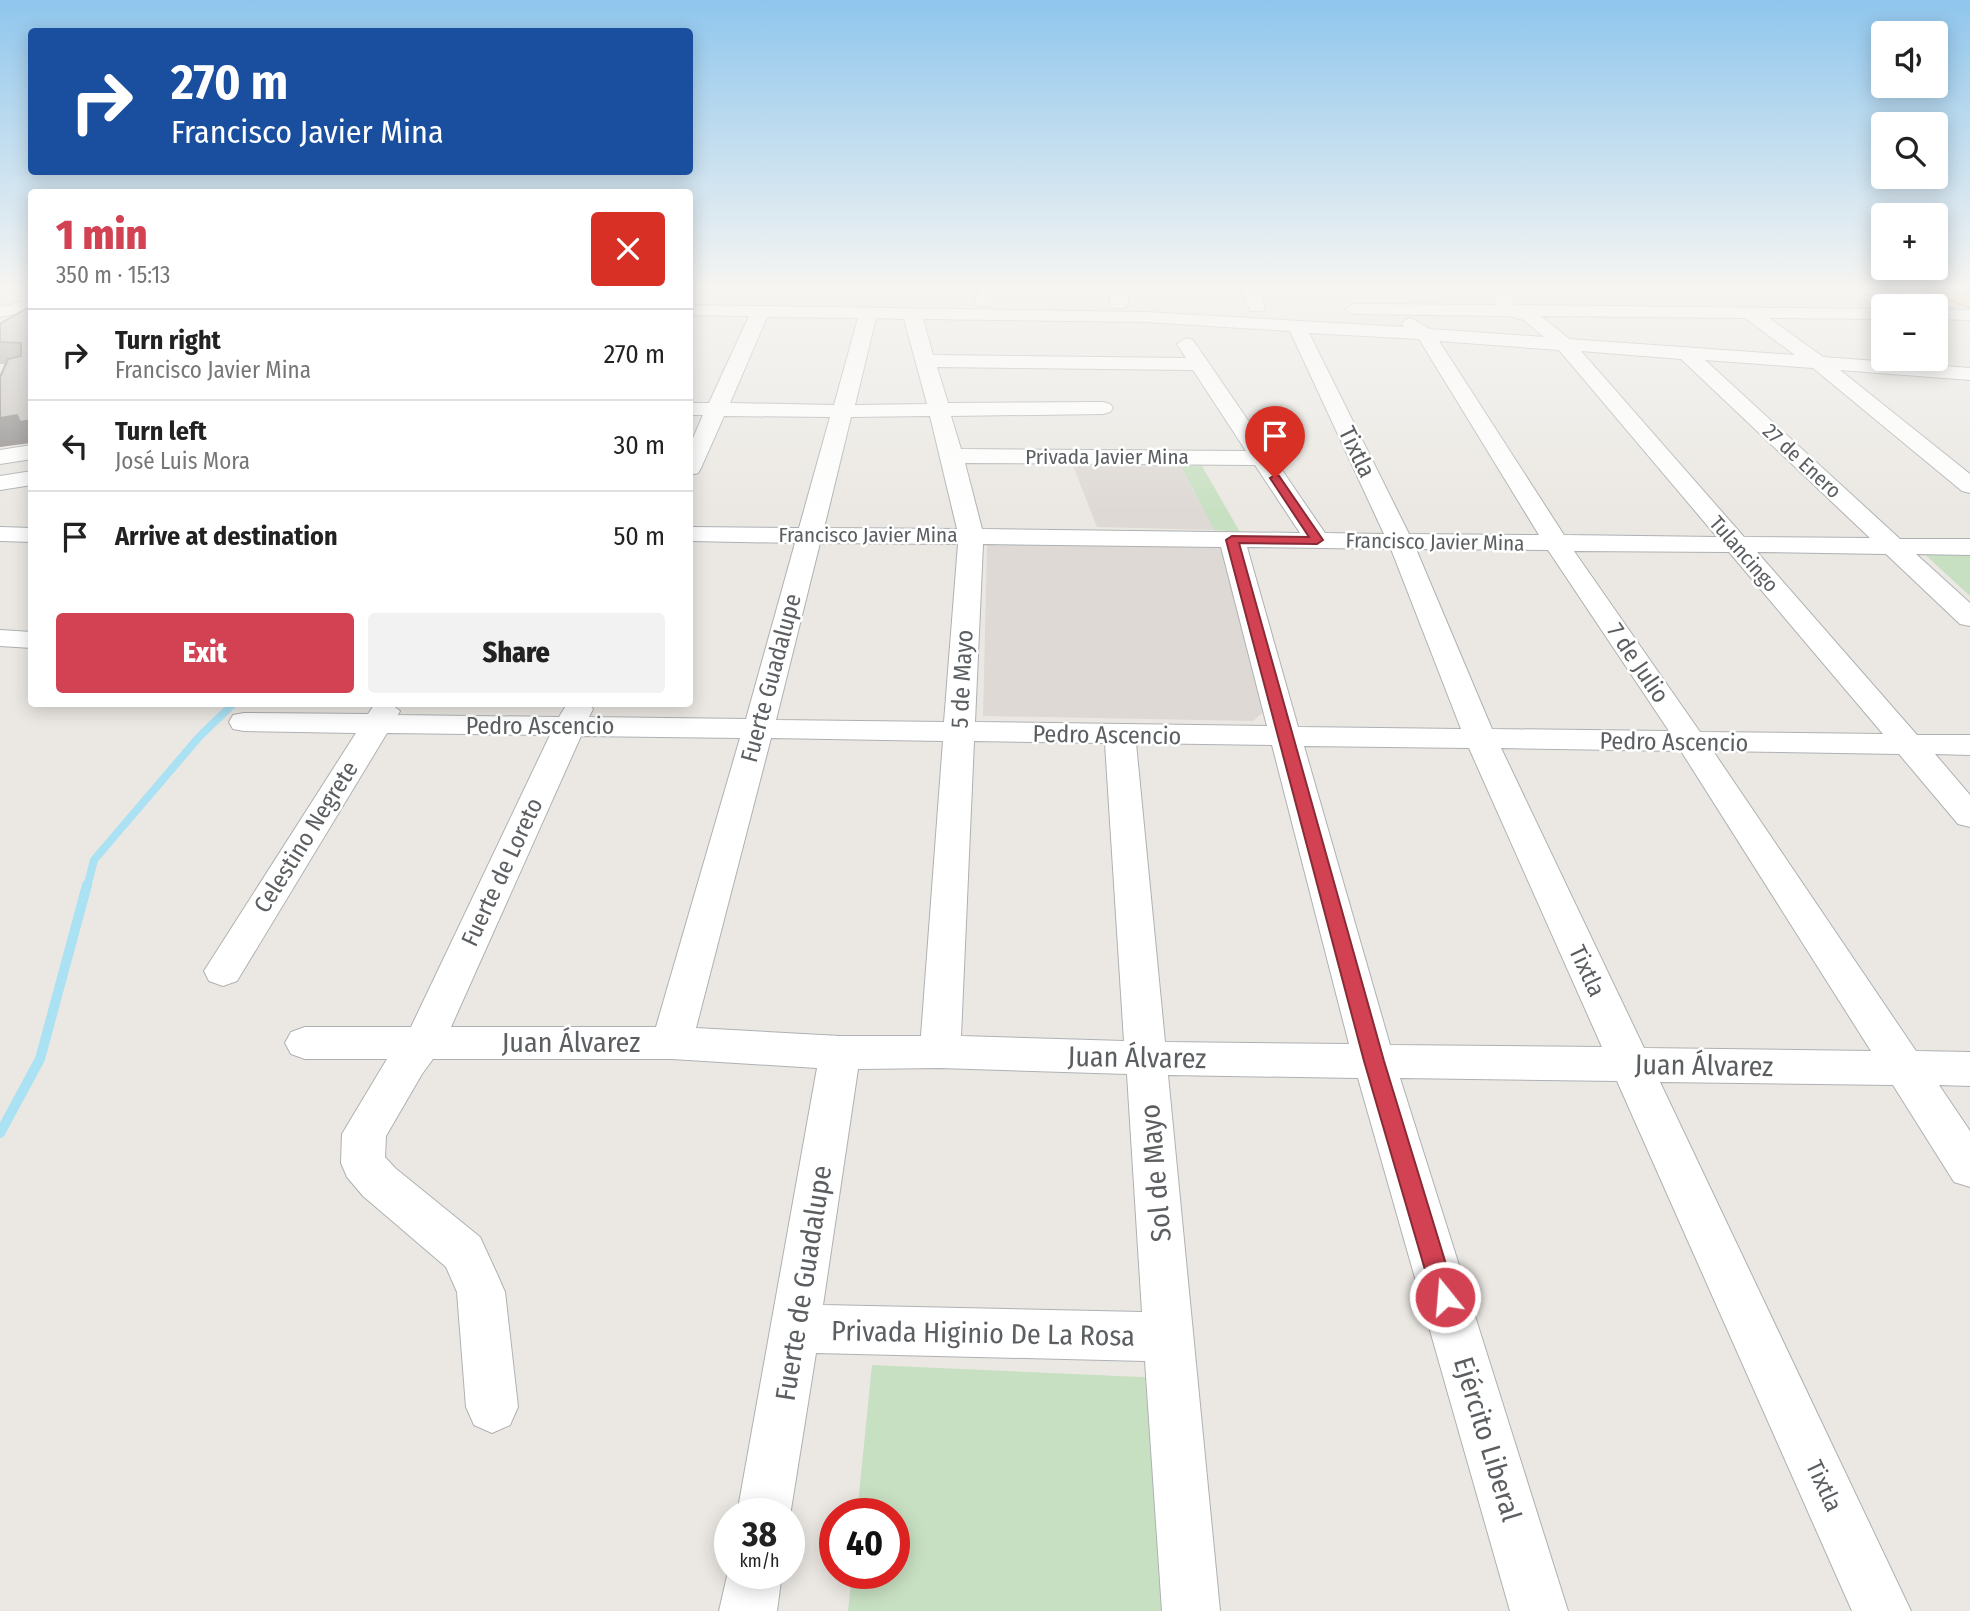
<!DOCTYPE html>
<html lang="en">
<head>
<meta charset="utf-8">
<style>
  body { margin:0; font-family:"Fira Sans Condensed",sans-serif; background:#f2f2f2; color:#222; height:100vh; display:flex; flex-direction:column; font-size:26px; white-space:nowrap }
  * { box-sizing:border-box; margin:0 }
  p { font-size:23px; color:#767676 }
  .icon { flex:none; width:38px; height:38px; fill:none; stroke:currentColor; stroke-width:2; stroke-linecap:round; stroke-linejoin:round }
  .map { position:relative; flex:1; overflow:hidden }
  .panel { position:absolute; left:28px; top:189px; width:665px; height:518px; display:flex; flex-direction:column; background:#fff; border-radius:7px; box-shadow:0 4px 18px #0003 }
  .panel>* { flex:none }
  .guide { position:absolute; left:28px; top:28px; width:665px; height:147px; border-radius:7px; box-shadow:0 4px 18px #0003; background:#1a4fa0; color:#fff; overflow:hidden }
  .tools { position:absolute; left:1871px; top:21px; display:grid; gap:14px }
  .tools a { display:grid; place-items:center; width:77px; height:77px; border-radius:7px; background:#fff; box-shadow:0 4px 18px #0003; font-size:35px }
  .speed { position:absolute; left:714px; top:1498px; display:flex; gap:14px; font-size:35px; font-weight:700; text-align:center }
  .speed>* { display:grid; place-content:center; width:91px; height:91px; border-radius:50%; background:#fff; box-shadow:0 4px 18px #0003; line-height:1 }
  .speed small { font-size:18px; font-weight:400 }
  .speed .limit { border:10px solid #d22; background:#fff; color:#111 }
  .pin { position:absolute; display:grid; place-items:center; width:60px; height:60px; color:#fff; margin:-72px -30px; border-radius:50% 50% 50% 0; rotate:-45deg; box-shadow:0 0 7px #0007 }
  .pin .icon { rotate:45deg }
  .me { position:absolute; width:77px; margin:-38px; rotate:343deg; stroke-linejoin:round; filter:drop-shadow(0 0 5px #0008) }
  .turn { display:flex; align-items:center; gap:24px; height:147px; padding:0 28px; font-size:32px }
  .turn .icon { width:91px; height:91px; stroke-width:2.5 }
  .turn b { display:block; font-size:49px; line-height:60px }
  .round { display:grid; place-items:center; flex:none; width:74px; height:74px; border-radius:7px; background:#f2f2f2 }
  .overview { display:flex; align-items:center; justify-content:space-between; height:119px; padding:0 28px }
  h1 { font-size:42px; font-weight:800; line-height:52px; color:#d24253 }
  .primary-button { display:flex; gap:14px; margin-top:auto; padding:14px 28px }
  .primary-button a { flex:1; height:80px; border-radius:7px; background:#d24253; color:#fff; font-size:28px; font-weight:800; line-height:80px; text-align:center }
  .primary-button a+a { background:#f2f2f2; color:#222 }
  ul { padding:0; list-style:none }
  li { display:flex; align-items:center; gap:21px; height:91px; padding:0 28px; border-top:2px solid #e0e0e0 }
  li div { flex:1 }
  li b { display:block; font-size:26px }
  li em { font-style:normal }
  .map>svg:first-child { display:block }
</style>
</head>
<body>
<div class="map">
<svg width="1970" height="1611" viewBox="0 0 1970 1611">
  <rect width="100%" height="100%" fill="#ebe8e3"/>
  <g fill="#ded9d4">
    <path d="M1073,466H1181L1214,530L1097,527Z"/>
    <path d="M987,544L1229,547L1272,705L1253,721L983,716Z"/>
  </g>
  <g fill="#c8e0c2">
    <path d="M1181,466H1202L1240,532L1214,530Z"/>
    <path d="M1920,550H1970V596Z"/>
    <path d="M872,1365L1164,1378L1180,1611H848L852,1573H894V1514H857Z"/>
  </g>
  <g fill="none" stroke-linecap="round" stroke-linejoin="round">
    <path stroke="#aae2f4" stroke-width="8" d="M87,887L94,860L199,737L233,704"/>
    <path stroke="#aae2f4" stroke-width="10" d="M0,1133L40,1059L87,885"/>
    <defs>
      <g id="minor">
        <path d="M980,287H997L990,306H978L975,302Z"/>
        <path d="M1111,287H1127L1128,304L1125,308H1113L1110,304Z"/>
        <path d="M1241,287H1257L1265,307L1262,311H1250Z"/>
        <path d="M1485,287H1503L1512,297L1514,305L1883,309V319L1769,318L1823,357L1970,368V380L1840,370L1970,474V493L1962,491L1813,368L1705,360L1900,539H1970V555L1916,554L1970,603V626L1960,624L1886,554L1757,552L1917,735H1970V755L1935,754L1970,795V827L1958,824L1899,754L1713,751L1916,1051L1970,1052V1086L1939,1085L1970,1131V1187L1954,1182L1893,1085L1660,1082L1911,1611H1852L1617,1081L1400,1078L1568,1611H1510L1358,1078L1168,1075L1220,1611H1162L1145,1361L816,1353L789,1522V1514H737L817,1068L672,1059H433L422,1074L386,1136L385,1157L395,1168L480,1237L498,1276L505,1292L518,1407L510,1425L492,1433L474,1425L466,1407L457,1292L446,1267L363,1196L347,1177L341,1163L342,1134L387,1059H305L291,1054L285,1043L291,1032L305,1027H411L550,735L387,733L237,981L223,986L209,981L204,971L356,733L244,731L233,729L229,722L233,715L244,713L368,714L374,705L391,704L400,711L398,715L559,717L567,704H589L593,709L589,717L746,719L795,543L690,541V527L799,528L830,417L724,416L701,468L698,473L690,475V445L703,415H690V403H709L749,316L690,315V305L1146,312L1404,327L1402,324L1405,320L1411,318L1430,329L1544,337L1524,320L1508,316L1354,314L1345,309L1354,304L1496,305L1494,298ZM1541,316L1745,318L1795,355L1569,339ZM767,317L858,318L834,405L730,403ZM876,318L904,319L927,404L855,405ZM923,319L1146,322L1290,331L1384,534L1325,533L1193,340L1186,338L1177,344L1186,358L933,355ZM1309,333L1419,339L1539,535L1409,534ZM1439,341L1559,350L1717,537L1564,535ZM1581,351L1681,359L1870,538L1744,537ZM937,367L1193,370L1246,451L961,449L951,416L1103,414L1110,412L1113,408L1110,404L1103,402L948,403ZM930,416L957,529L824,528L851,417ZM965,463L1255,465L1300,533L982,529ZM820,543L958,544L944,722L776,720ZM983,544L1221,547L1267,726L975,722ZM1247,547L1391,549L1461,729L1298,727ZM1416,549L1548,550L1669,731L1492,729ZM1574,551L1729,552L1883,734L1700,732ZM581,736L740,738L656,1027H451ZM771,738L943,741L921,1036H840L696,1028ZM974,741L1105,743L1124,1041L961,1036ZM1136,743L1272,745L1349,1044L1165,1042ZM1304,746L1469,748L1602,1047L1390,1045ZM1501,748L1681,751L1871,1051L1644,1048ZM940,1068L1127,1074L1142,1312L823,1305L858,1069Z"/>
        <path d="M1858,287H1881L1917,302L1920,306H1897L1861,291Z"/>
        <path d="M32,300V310L0,317V307Z"/>
        <path d="M1936,309L1970,310V320L1936,319Z"/>
        <path d="M32,445V459L0,464V450Z"/>
        <path d="M32,471V485L0,490V476Z"/>
        <path d="M0,527L32,528V542L0,541Z"/>
        <path d="M0,630L32,632V648L0,646Z"/>
        <path d="M730,1563V1573H782L777,1611H719Z"/>
      </g>
      <path id="highway" d="M1925,287H1951L1970,295V308L1928,291Z"/>
    </defs>
    <use href="#minor" stroke="#aeb1b3" stroke-width="2"/>
    <use href="#highway" stroke="#d2751c" stroke-width="2"/>
    <use href="#minor" fill="#fff" fill-rule="evenodd"/>
    <use href="#highway" fill="#efc796" fill-rule="evenodd"/>
  </g>
  <path fill="#aba8a4" d="M29,307L31,443L5,366L4,364H0V324Z"/>
  <path fill="#8b8886" d="M17,415L32,420V444L31,443L0,447V418Z"/>
  <path fill="#c7c3bf" stroke="#8b8886" stroke-width="2" d="M29,307H32V420L20,422L17,415L0,418V377L8,359L21,356V343L0,342V324Z"/>
  <linearGradient id="sky" x2="0" y2="1"><stop stop-color="#8fc6ed"/><stop offset="0.56" stop-color="#f6f5f2"/><stop offset="1" stop-color="#f6f5f2" stop-opacity="0"/></linearGradient>
  <rect width="1970" height="512" fill="url(#sky)"/>
  <path fill="#d24253" stroke="#882b36" stroke-width="2" d="M1275,475L1279,476L1323,540L1317,544L1239,543L1384,1061L1456,1297L1453,1304L1445,1308L1437,1304L1433,1297L1364,1061L1226,540L1232,536L1309,537L1270,478Z"/>
  <g text-anchor="middle" stroke-width="5" stroke-linejoin="round" paint-order="stroke">
    <g font-size="21" fill="#5b5f61" stroke="#fff">
      <text x="1107" y="464">Privada Javier Mina</text>
      <text transform="translate(1802 461) rotate(43)" y="7">27 de Enero</text>
      <text x="868" y="542">Francisco Javier Mina</text>
      <text transform="translate(1435 542) rotate(1)" y="7">Francisco Javier Mina</text>
      <text transform="translate(1744 554) rotate(49)" y="7">Tulancingo</text>
    </g>
    <g font-size="24" fill="#5b5f61" stroke="#fff">
      <text transform="translate(1357 452) rotate(64)" y="8">Tixtla</text>
      <text transform="translate(1638 663) rotate(56)" y="8">7 de Julio</text>
      <text transform="translate(771 678) rotate(-75)" y="8">Fuerte Guadalupe</text>
      <text transform="translate(962 679) rotate(-87)" y="8">5 de Mayo</text>
      <text x="540" y="734">Pedro Ascencio</text>
      <text transform="translate(1107 735) rotate(1)" y="8">Pedro Ascencio</text>
      <text transform="translate(1674 742) rotate(1)" y="8">Pedro Ascencio</text>
      <text transform="translate(306 837) rotate(-58)" y="8">Celestino Negrete</text>
      <text transform="translate(502 872) rotate(-65)" y="8">Fuerte de Loreto</text>
      <text transform="translate(1587 971) rotate(65)" y="8">Tixtla</text>
      <text transform="translate(1824 1486) rotate(65)" y="8">Tixtla</text>
    </g>
    <g font-size="28" fill="#5b5f61" stroke="#fff">
      <text x="571" y="1052">Juan Álvarez</text>
      <text transform="translate(1137 1057) rotate(1)" y="10">Juan Álvarez</text>
      <text transform="translate(1704 1065) rotate(1)" y="10">Juan Álvarez</text>
      <text transform="translate(1155 1173) rotate(-95)" y="10">Sol de Mayo</text>
      <text transform="translate(803 1283) rotate(-81)" y="10">Fuerte de Guadalupe</text>
      <text transform="translate(983 1333) rotate(1)" y="10">Privada Higinio De La Rosa</text>
      <text transform="translate(1488 1439) rotate(73)" y="10">Ejército Liberal</text>
    </g>
  </g>
</svg>
<div class="tools">
<a><svg class="icon" aria-label="sound" viewBox="0 0 24 24"><path d="M4 9h4l5-4v14l-5-4H4zM17 9q2 3 0 6"/></svg></a>
<a><svg class="icon" aria-label="search" viewBox="0 0 24 24"><circle cx="10" cy="10" r="6"/><path d="M15 15l6 6"/></svg></a>
<a>+</a>
<a>−</a>
</div>
<div class="speed"><div>38<small>km/h</small></div><div class="limit">40</div></div>
<div class="pin" style="left:1275px;top:478px;background:#d93025"><svg class="icon" aria-label="arrive" viewBox="0 0 24 24"><path d="M6 21V4h12l-3 4 3 4H6"/></svg></div>
<svg class="me" style="left:1445px;top:1297px" viewBox="-20 -20 40 40"><circle r="17" fill="#d24253" stroke="#fff" stroke-width="3"/><path d="M0-11L8 9 0 5-8 9z" fill="#fff"/></svg>
<div class="guide">
<div class="turn"><svg class="icon" aria-label="right" viewBox="0 0 24 24"><path d="M7 20v-9h11M14 6l5 5-5 5"/></svg><div><b>270 m</b>Francisco Javier Mina</div></div>
</div>
<section class="panel">
<div class="overview"><div><h1>1 min</h1><p>350 m · 15:13</p></div><a class="round" style="background:#d93025;color:#fff"><svg class="icon" aria-label="close" viewBox="0 0 24 24"><path d="M6 6l12 12M18 6L6 18"/></svg></a></div>
<ul>
<li><svg class="icon" aria-label="right" viewBox="0 0 24 24"><path d="M7 20v-9h11M14 6l5 5-5 5"/></svg><div><b>Turn right</b><p>Francisco Javier Mina</p></div><em>270 m</em></li>
<li><svg class="icon" aria-label="left" viewBox="0 0 24 24"><path d="M17 20v-9H6M10 6l-5 5 5 5"/></svg><div><b>Turn left</b><p>José Luis Mora</p></div><em>30 m</em></li>
<li><svg class="icon" aria-label="arrive" viewBox="0 0 24 24"><path d="M6 21V4h12l-3 4 3 4H6"/></svg><div><b>Arrive at destination</b></div><em>50 m</em></li>
</ul>
<div class="primary-button"><a>Exit</a><a>Share</a></div>
</section>
</div>
</body>
</html>
